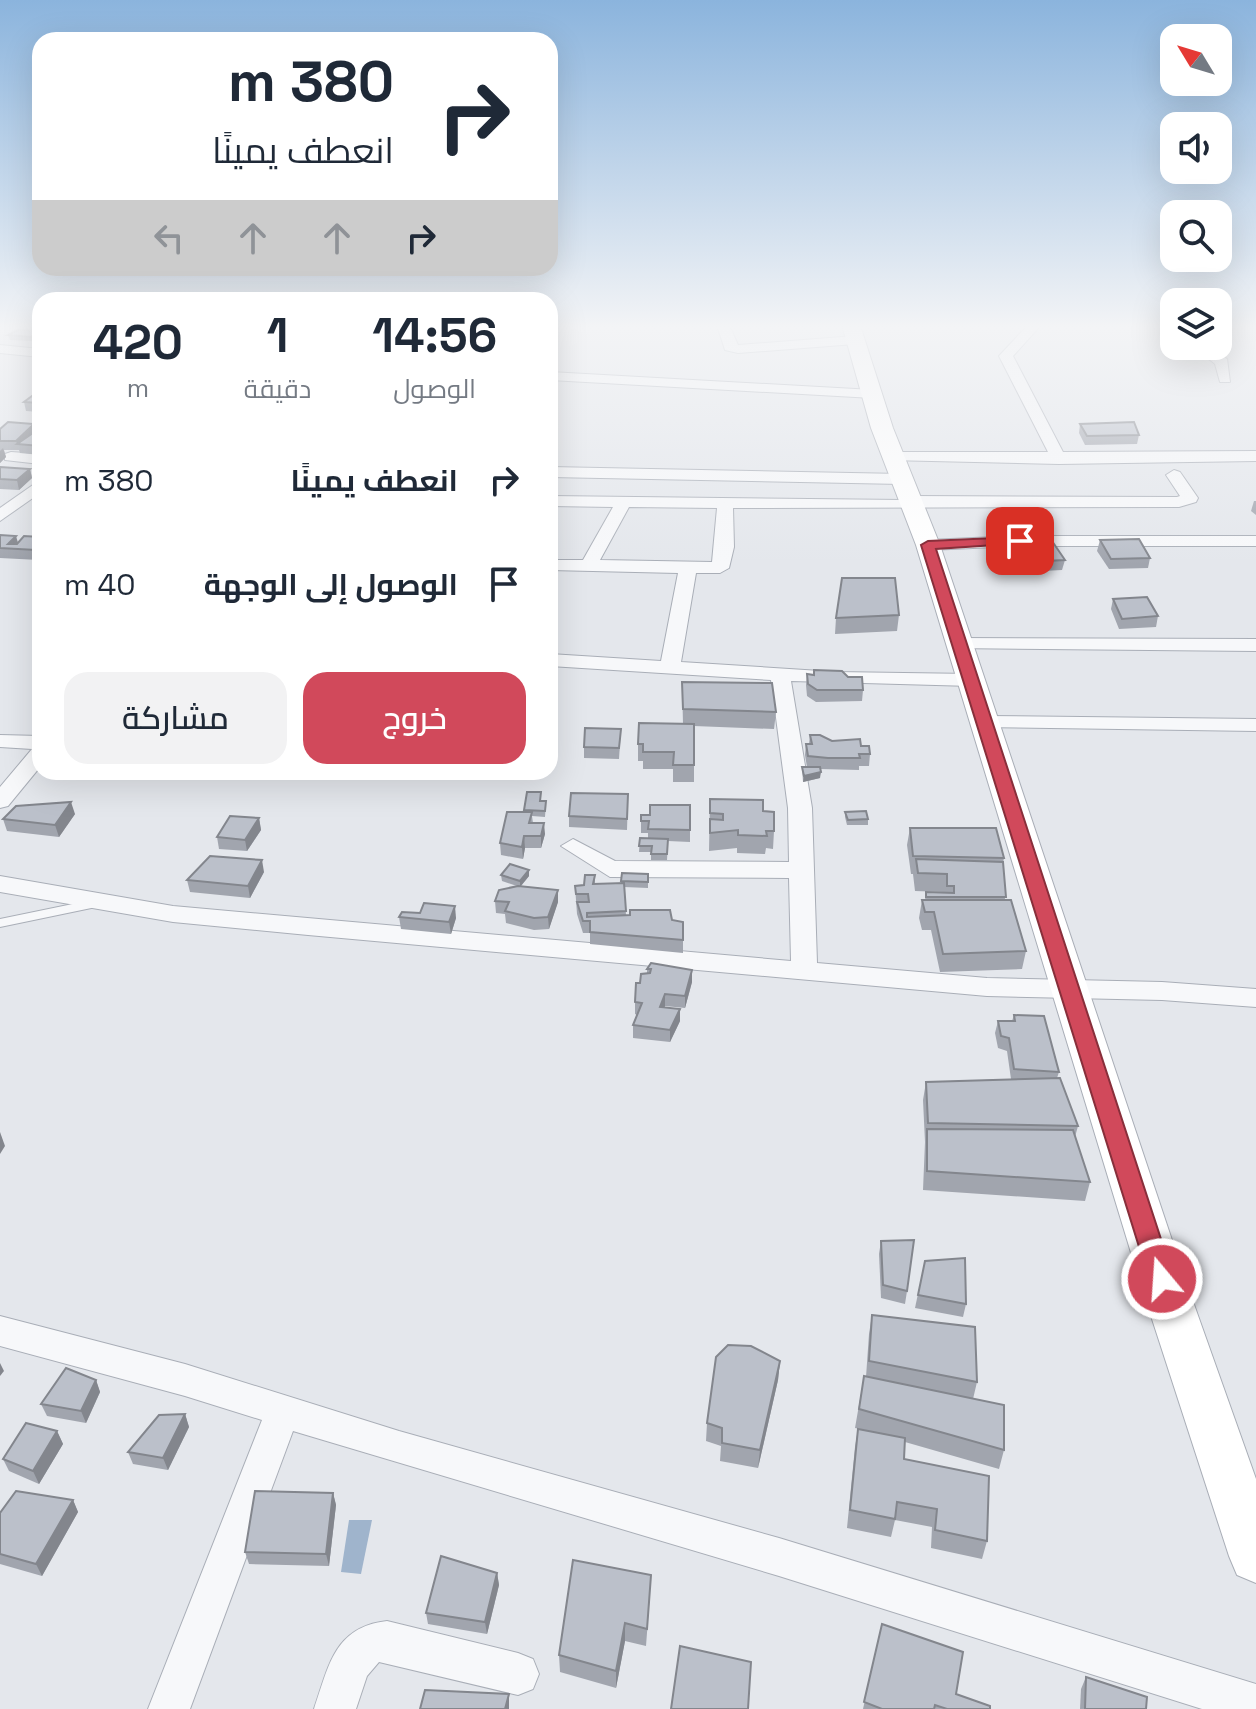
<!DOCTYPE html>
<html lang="ar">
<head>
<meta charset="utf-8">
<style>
  body { margin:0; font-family:"Space Grotesk",Cairo,sans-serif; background:#f2f2f3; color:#1f2937; direction:rtl; height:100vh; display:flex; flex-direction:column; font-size:30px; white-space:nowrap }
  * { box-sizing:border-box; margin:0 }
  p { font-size:26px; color:#747a83 }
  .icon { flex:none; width:44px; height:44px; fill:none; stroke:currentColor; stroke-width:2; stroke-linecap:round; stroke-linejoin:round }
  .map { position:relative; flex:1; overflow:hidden; direction:ltr }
  .side { position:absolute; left:32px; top:292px; width:526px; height:488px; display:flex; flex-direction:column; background:#fff; border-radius:24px; box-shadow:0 8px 32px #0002; direction:rtl }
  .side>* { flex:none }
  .hud { position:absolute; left:32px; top:32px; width:526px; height:244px; border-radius:24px; box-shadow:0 8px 32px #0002; direction:rtl; background:#fff; color:#1f2937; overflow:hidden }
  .needle { width:52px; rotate:308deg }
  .fabs { position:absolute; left:1160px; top:24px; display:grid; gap:16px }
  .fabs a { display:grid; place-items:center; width:72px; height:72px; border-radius:16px; background:#fff; box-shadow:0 8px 32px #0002; font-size:40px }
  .pin { position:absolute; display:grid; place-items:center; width:68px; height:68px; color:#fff; margin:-34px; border-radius:16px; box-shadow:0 4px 12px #0006 }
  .me { position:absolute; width:88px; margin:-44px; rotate:342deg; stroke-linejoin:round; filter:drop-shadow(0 0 6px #0008) }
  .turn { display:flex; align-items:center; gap:28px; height:168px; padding:0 32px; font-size:36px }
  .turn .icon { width:104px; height:104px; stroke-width:2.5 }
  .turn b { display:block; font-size:56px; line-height:68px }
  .lanes { display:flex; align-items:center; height:76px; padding:0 32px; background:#0003; justify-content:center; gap:40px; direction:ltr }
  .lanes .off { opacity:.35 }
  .eta { display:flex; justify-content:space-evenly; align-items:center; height:136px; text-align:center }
  .eta b { font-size:48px; font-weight:600; line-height:56px }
  .cta { display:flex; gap:16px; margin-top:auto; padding:16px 32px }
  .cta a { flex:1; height:92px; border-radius:24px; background:#d1495b; color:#fff; font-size:32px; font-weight:600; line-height:92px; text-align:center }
  .cta a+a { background:#f2f2f3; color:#1f2937 }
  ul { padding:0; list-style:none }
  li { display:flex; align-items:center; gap:24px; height:104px; padding:0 32px }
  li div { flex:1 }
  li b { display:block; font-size:30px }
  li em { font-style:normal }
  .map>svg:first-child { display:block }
</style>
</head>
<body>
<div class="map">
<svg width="1256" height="1709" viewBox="0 0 1256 1709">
  <rect width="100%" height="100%" fill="#e4e7ec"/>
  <path fill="#9fb4cc" d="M349,1520H372L361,1574L341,1572Z"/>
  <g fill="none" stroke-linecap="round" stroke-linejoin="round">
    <defs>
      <path id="service" d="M97,899L101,900L103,903L101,906L0,927V919Z"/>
      <g id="minor">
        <path d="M717,325H729L738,345L855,336L862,340L855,344L738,353L725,350Z"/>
        <path d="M1028,325H1041L1013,356L1063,452L1256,451V461L1059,464L888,460L886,457L894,452H1048L999,356Z"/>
        <path d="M1166,325H1174V330L1167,328Z"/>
        <path d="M0,345L40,349V357L0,353Z"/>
        <path d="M1193,346H1209L1227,359L1230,382H1220L1215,364Z"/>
        <path d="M550,372L873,390L880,394L873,398L550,380Z"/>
        <path d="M11,452L40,454V464L5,460V454Z"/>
        <path d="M550,467L902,474L910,479L902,484L550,477Z"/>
        <path d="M1174,470L1180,472L1198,498L1196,502L1179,507L733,508L734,547L729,568L720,573H696L681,662L836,672L972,674L982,680L972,686L791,681L812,808L817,963L987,978L1162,982L1256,989V1007L1162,1000L987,996L308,935L173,922L0,892V876L173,906L791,961L789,878L610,877L561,846L573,839L615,861L789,862L788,808L771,680L550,666V654L661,661L678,573L550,570V560H583L613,507L550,506V496L903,500L911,496L1177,497L1180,496L1166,475ZM629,507L717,508L712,562L600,560Z"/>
        <path d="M40,480V493L0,521V508Z"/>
        <path d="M1020,536H1256V546H1020L928,550L919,545L928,540Z"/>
        <path d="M959,638L1256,639V651L952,648L949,644L952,640Z"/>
        <path d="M986,716L1256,719V731L978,727L975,722Z"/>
        <path d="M0,735L40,736V767L8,806L0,808V787L32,749L0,747Z"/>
        <path d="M0,1316L185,1364L399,1431L779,1538L1256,1684V1709H1202L779,1576L293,1431L190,1709H148L262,1420L185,1396L0,1346Z"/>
        <path d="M387,1621L518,1653L533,1659L539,1674L533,1689L518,1695L379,1662L367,1676L356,1709H314C329,1666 334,1627 387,1621Z"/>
      </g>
      <path id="secondary" d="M842,325H860L893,428L940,545L1185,1279L1256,1479V1583L1237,1575L1229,1556L1139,1279L916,545L871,428Z"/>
    </defs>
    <use href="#service" stroke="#a9aeb7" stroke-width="2"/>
    <use href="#minor" stroke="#a9aeb7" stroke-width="2"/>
    <use href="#secondary" stroke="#a9aeb7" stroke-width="2"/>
    <use href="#service" fill="#f7f8fa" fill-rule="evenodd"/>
    <use href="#minor" fill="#f7f8fa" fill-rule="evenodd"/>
    <use href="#secondary" fill="#fff" fill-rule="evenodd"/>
  </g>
  <g fill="#a1a5ae">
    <path d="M35,325H40V331H36Z"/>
    <path d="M40,331V336L32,341L10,340L8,335Z"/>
    <path d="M40,390V412L26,411L24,402Z"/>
    <path d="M1080,424L1139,435L1137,444L1085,445L1079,433Z"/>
    <path d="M0,429L40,433V455L20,453L19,450H4L6,457L0,463Z"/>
    <path d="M0,467L30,469L32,478L19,490L0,489Z"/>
    <path d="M1254,501H1256V515L1251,511Z"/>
    <path d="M0,535L18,543L40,537L39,560L0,558Z"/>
    <path d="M1100,540L1150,558L1148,568L1109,569L1097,551Z"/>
    <path d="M1015,543L1065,560L1062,570L1024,572L1013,553Z"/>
    <path d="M1113,599L1158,616L1156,627L1119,629L1111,609Z"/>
    <path d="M899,615L897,631L835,634L836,618Z"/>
    <path d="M814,670L848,677L863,690L862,701L816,702L807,696L806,685L807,674L814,675Z"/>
    <path d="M682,682L776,712L774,729L694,726V782H673V769H643V761H638V744L683,724Z"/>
    <path d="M621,729L619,759L584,758V747Z"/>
    <path d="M810,735L832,741L861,746L870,754L869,766H859V770L820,769V778L803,782L802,767H807L805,755L806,744H809Z"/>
    <path d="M527,792L541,801H546L545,817L532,816L533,823L545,834L541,848H525L523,859L501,855L500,843L524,812Z"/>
    <path d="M628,794L627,830L569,827V816Z"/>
    <path d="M710,799L763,811L774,831L773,849L766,848L765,854L737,853V848L709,851Z"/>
    <path d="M690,805V842L668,841L667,860H651V852H639L640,838H648V833H641V815H650Z"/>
    <path d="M845,812L868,819V825H847L845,817Z"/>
    <path d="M75,814L59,837L7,831L3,819Z"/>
    <path d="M259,818L261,830L247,851L219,849L217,837Z"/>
    <path d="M910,828L1004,858L1003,863L1005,900L1026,951L1022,969L940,972L931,930H922L919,918L922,900H925L926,892H944L915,891L913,874H911L907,845Z"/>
    <path d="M529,870V876L521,886L558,890V902L549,929L534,930L506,923L505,914L496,913L495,901L517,886L502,881L501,875Z"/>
    <path d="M264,872L250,898L190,892L187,880Z"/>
    <path d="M622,873L648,874V888L624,887L626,915L672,920L683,940V953L590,944V933H583L577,914L575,886L584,885L595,875V884L621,883Z"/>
    <path d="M399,917L456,918L451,934L401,929Z"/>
    <path d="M647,969L692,970V982L685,1008L665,1006L664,1007L680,1009V1021L670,1042L633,1038V1025L637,1015L635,1014V1002L640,983L647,973Z"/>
    <path d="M1014,1015L1059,1072L1057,1078L1078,1126L1075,1137L1090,1182L1085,1201L923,1190L925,1142L923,1100L926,1082L1011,1079L1007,1051L998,1048L995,1033L998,1021H1012Z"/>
    <path d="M881,1241L907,1291L905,1304L881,1298L879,1254Z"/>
    <path d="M925,1261L966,1304L963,1317L915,1308Z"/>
    <path d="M872,1315L977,1382L973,1399L1004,1450L999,1469L905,1442L904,1459L987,1541L982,1559L931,1548L932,1527L895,1520L891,1537L847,1528L855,1447L858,1429L865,1430L855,1428L864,1376L866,1377L869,1334Z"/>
    <path d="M780,1361L778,1380L758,1468L720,1461L721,1446L706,1441L707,1423Z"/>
    <path d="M96,1380L100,1392L86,1423L47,1416L41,1404Z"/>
    <path d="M185,1414L189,1427L168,1470L133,1464L128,1452Z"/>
    <path d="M57,1431L63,1444L39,1484L9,1471L3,1459Z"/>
    <path d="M333,1493L336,1505L329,1566L249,1564L245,1552Z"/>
    <path d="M73,1500L78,1512L42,1576L0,1564V1513Z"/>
    <path d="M497,1573L499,1585L487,1634L428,1624L426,1613Z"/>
    <path d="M650,1593L646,1646L625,1641L616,1688L560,1672L559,1655Z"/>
    <path d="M882,1624L956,1694L990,1709H863Z"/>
    <path d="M1086,1677L1146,1709H1080L1081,1689Z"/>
  </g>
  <g fill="#83868d">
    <path d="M40,331V336L32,341L31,337Z"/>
    <path d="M34,424L36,433L17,444L16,441Z"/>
    <path d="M3,448L6,457L0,463V451Z"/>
    <path d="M30,469L32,478L19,490L17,480Z"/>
    <path d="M16,536L19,546L8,544Z"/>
    <path d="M40,546V559L39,560L36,550Z"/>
    <path d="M821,772L820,778L803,782L804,776Z"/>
    <path d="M71,802L75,814L59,837L55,825Z"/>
    <path d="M259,818L261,830L247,851L245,840Z"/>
    <path d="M544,823L545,834L541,848V836Z"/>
    <path d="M524,836L525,848L523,859L522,847Z"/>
    <path d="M262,860L264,872L250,898L248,886Z"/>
    <path d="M529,870V876L520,887V881Z"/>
    <path d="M558,890V902L549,929L548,917Z"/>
    <path d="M455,906L456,918L451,934L449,922Z"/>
    <path d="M692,970V982L685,1008V996Z"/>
    <path d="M665,994V1006L660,1019V1007Z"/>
    <path d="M680,1009V1021L670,1042V1030Z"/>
    <path d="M0,1132L5,1146L0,1154Z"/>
    <path d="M780,1361L778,1380L758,1468L760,1450Z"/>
    <path d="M0,1363L4,1371L0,1376Z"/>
    <path d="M96,1380L100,1392L86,1423L81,1411Z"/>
    <path d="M185,1414L189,1427L168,1470L163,1458Z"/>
    <path d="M57,1431L63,1444L39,1484L33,1471Z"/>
    <path d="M333,1493L336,1505L329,1566L326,1554Z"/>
    <path d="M73,1500L78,1512L42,1576L36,1564Z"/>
    <path d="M497,1573L499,1585L487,1634L485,1622Z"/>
    <path d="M625,1623V1641L616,1688V1671Z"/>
    <path d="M509,1694V1709H505Z"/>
  </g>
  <g fill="#bbc0ca" stroke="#83868d" stroke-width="2">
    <path d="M18,330L40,331L31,337L8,335Z"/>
    <path d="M40,390V403L24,402Z"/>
    <path d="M8,422L34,424L16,441H0V429Z"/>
    <path d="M1134,422L1139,435L1087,436L1080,424Z"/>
    <path d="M33,433H40V446L17,444Z"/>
    <path d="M0,467L30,469L17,480L0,479Z"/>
    <path d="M0,535L16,536L8,544H17L24,536L40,537V546L36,550L0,548Z"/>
    <path d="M1139,539L1150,558L1111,559L1100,540Z"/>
    <path d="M1052,541L1065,560L1025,562L1015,543Z"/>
    <path d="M842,578H895L899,615L836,618Z"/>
    <path d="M1147,597L1158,616L1122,619L1113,599Z"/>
    <path d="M814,670L842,671L848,677H862L863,690H817L808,684L807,674L814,675Z"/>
    <path d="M682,682L772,683L776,712L683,709Z"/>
    <path d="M639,723L694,724V765H673L674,752H643V744H638Z"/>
    <path d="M585,728L621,729L619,748L584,747Z"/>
    <path d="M810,735H820L832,741L860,739L861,746H869L870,754H859L860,758H828L808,756L806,744H812Z"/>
    <path d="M802,767H820L821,772L804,776Z"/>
    <path d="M527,792H541L540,801H546L545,811L524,810Z"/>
    <path d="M571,793L628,794L627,819L569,816Z"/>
    <path d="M710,799L763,800V811L774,812V831H766L767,836L738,835V830L710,833V819L723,820V814L710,813Z"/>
    <path d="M71,802L55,825L3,819L16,806Z"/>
    <path d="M650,805H690V830L648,829L649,821H641V815H650Z"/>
    <path d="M866,811L868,819L848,820L845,812Z"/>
    <path d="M507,812H532L529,823H544L541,836H524L522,847L500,843Z"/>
    <path d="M230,816L259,818L245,840L217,837Z"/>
    <path d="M910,828H996L1004,858L913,856Z"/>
    <path d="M640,838L668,839L667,854H651L652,846H639Z"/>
    <path d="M210,856L262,860L248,886L187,880Z"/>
    <path d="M916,859L1003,862L1006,897H926V892L954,893V886H947V874L918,873Z"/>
    <path d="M510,864L529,870L520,881L501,875Z"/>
    <path d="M622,873L648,874V882L621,881Z"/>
    <path d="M585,875H595L593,884L624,883L626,911L587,913V917L630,915V910H670L672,920L683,922V940L590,932V921H583L577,902H589L588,894H576L575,886L584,885Z"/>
    <path d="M518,886L558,890L548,917L534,918L505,911L509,902L495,901L499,890Z"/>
    <path d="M922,900H1011L1026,951L943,954L934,912H925Z"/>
    <path d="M424,903L455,906L449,922L399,917L402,912L420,913Z"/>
    <path d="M651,963L692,970L685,996L665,994L660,1007L680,1009L670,1030L633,1025L642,1003L635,1002L636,983H640L641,974L650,973L651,969H647Z"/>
    <path d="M1014,1015L1044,1016L1059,1072L1014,1069L1009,1038L1001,1036L998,1021H1015Z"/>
    <path d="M1060,1078L1078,1126L928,1123L926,1082Z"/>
    <path d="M927,1129L1073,1130L1090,1182L927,1171Z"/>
    <path d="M914,1240L907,1291L883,1285L881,1241Z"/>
    <path d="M965,1258L966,1304L918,1295L925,1261Z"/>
    <path d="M872,1315L975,1327L977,1382L869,1361Z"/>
    <path d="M728,1345L751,1346L780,1361L760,1450L722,1443V1428L707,1423L716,1357Z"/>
    <path d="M66,1368L96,1380L81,1411L41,1404Z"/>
    <path d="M864,1376L1004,1405V1450L859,1409Z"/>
    <path d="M185,1414L163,1458L128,1452L159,1415Z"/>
    <path d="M26,1423L57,1431L33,1471L3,1459Z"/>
    <path d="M858,1429L905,1438L904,1459L989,1476L987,1541L935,1530L937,1509L897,1502L895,1519L850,1510Z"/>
    <path d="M16,1491L73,1500L36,1564L0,1554V1513Z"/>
    <path d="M255,1491L333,1493L326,1554L245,1552Z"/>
    <path d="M441,1556L497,1573L485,1622L426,1613Z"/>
    <path d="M573,1560L651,1575L647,1629L625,1623L616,1671L559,1655Z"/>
    <path d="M882,1624L963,1652L956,1694L990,1706V1709H947L935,1705L934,1709H882L864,1702Z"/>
    <path d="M680,1646L751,1662L748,1709H671Z"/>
    <path d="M1086,1677L1147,1697L1146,1709H1085Z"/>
    <path d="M425,1690L509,1694L505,1709H420Z"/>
  </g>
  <linearGradient id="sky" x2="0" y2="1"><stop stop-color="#8bb4dd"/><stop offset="0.58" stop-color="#f3f4f6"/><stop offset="1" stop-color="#f3f4f6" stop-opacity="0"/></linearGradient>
  <rect width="1256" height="564" fill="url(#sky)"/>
  <path fill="#d1495b" stroke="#882f3b" stroke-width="2" d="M1020,537L1027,541L1025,543L936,549L1174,1279L1171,1287L1162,1290L1153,1287L1149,1279L921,545L928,541Z"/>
</svg>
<div class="fabs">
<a><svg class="needle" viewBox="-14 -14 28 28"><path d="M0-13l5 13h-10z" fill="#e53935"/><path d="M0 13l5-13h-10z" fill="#747a83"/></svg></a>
<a><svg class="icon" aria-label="sound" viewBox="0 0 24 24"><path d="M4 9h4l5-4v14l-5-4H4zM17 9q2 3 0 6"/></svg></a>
<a><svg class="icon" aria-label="search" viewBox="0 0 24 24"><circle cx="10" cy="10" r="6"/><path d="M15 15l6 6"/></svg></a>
<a><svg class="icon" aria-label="layers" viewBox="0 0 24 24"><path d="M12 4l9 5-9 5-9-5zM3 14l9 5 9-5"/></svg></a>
</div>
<div class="pin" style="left:1020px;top:541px;background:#d93025"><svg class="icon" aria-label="arrive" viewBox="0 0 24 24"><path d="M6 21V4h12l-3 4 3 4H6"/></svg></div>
<svg class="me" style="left:1162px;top:1279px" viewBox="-20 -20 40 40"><circle r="17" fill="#d1495b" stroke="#fff" stroke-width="3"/><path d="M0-11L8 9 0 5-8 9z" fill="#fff"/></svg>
<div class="hud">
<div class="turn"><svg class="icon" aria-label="right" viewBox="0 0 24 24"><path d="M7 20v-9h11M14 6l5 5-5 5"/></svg><div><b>380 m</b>انعطف يمينًا</div></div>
<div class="lanes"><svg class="icon off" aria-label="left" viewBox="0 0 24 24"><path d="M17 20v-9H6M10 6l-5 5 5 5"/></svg><svg class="icon off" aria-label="ahead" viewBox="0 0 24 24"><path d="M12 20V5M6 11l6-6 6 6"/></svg><svg class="icon off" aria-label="ahead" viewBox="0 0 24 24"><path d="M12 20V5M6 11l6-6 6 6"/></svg><svg class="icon" aria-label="right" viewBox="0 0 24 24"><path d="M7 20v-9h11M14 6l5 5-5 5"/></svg></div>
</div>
<section class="side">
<div class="eta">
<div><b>14:56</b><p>الوصول</p></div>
<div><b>1</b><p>دقيقة</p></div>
<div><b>420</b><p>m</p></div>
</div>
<ul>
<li><svg class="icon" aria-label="right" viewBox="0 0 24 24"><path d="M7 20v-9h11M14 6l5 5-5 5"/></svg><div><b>انعطف يمينًا</b></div><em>380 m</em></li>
<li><svg class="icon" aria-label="arrive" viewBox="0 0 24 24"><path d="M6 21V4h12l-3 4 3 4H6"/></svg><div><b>الوصول إلى الوجهة</b></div><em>40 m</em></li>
</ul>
<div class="cta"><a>خروج</a><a>مشاركة</a></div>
</section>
</div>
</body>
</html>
